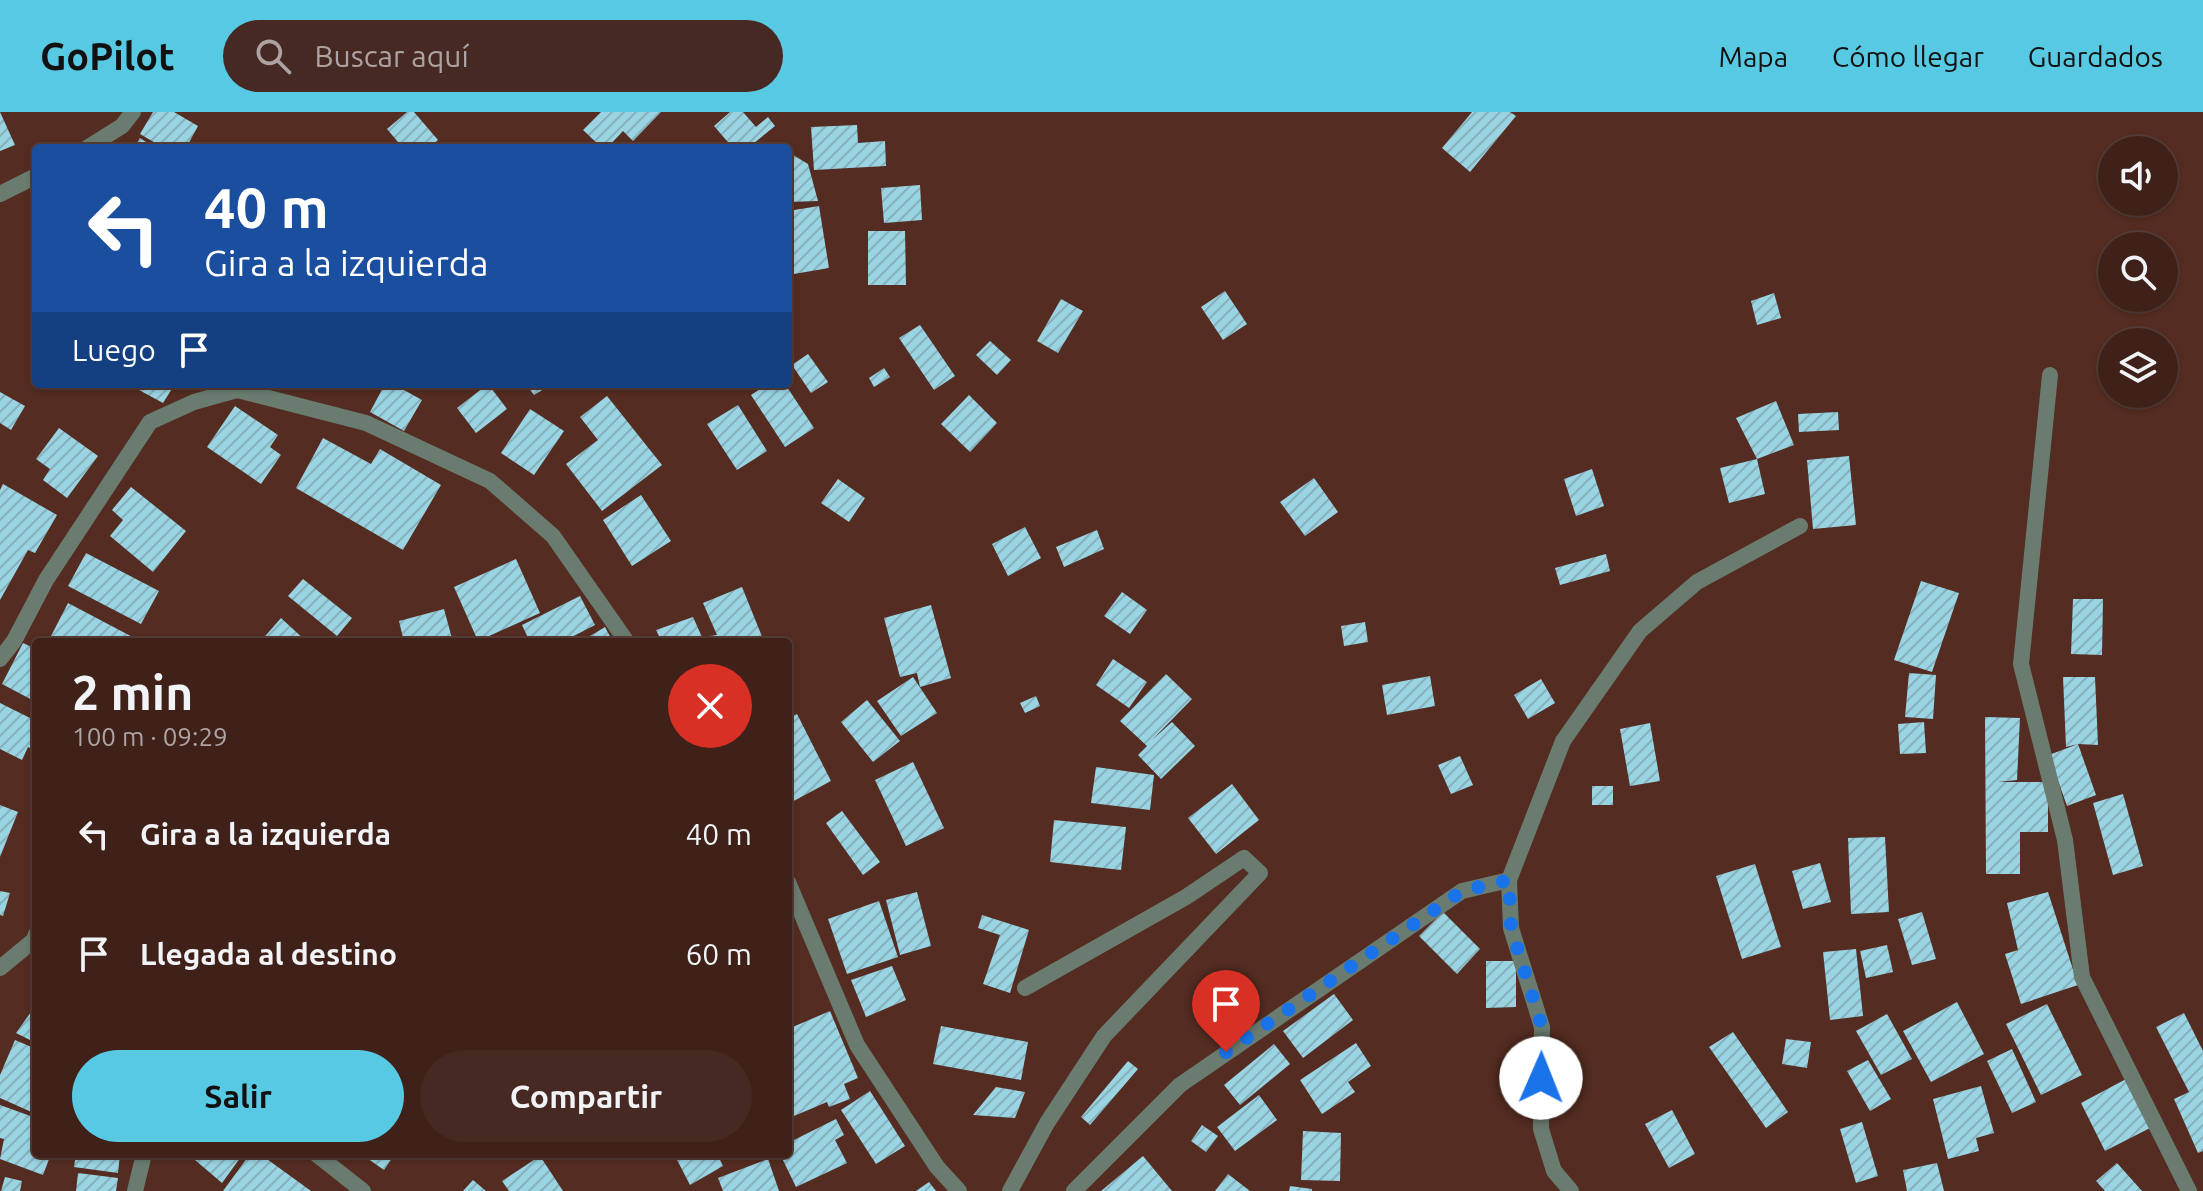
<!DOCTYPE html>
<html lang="es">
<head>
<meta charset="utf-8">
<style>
  body { margin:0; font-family:Ubuntu,sans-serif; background:#462922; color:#f1f3f6; height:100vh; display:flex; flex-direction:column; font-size:30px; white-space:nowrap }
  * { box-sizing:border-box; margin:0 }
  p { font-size:26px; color:#ada3a2 }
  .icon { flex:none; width:44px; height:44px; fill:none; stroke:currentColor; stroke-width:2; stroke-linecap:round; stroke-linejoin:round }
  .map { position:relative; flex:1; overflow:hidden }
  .details { position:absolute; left:32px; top:526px; width:760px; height:520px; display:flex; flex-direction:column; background:#3f2119; border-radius:8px; box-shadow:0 2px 6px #0004,0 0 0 2px #583e38 }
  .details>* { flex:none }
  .hud { position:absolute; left:32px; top:32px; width:760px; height:244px; border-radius:8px; box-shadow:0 2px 6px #0004,0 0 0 2px #583e38; background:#1a4fa0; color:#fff; overflow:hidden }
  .buttons { position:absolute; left:2098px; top:24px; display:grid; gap:16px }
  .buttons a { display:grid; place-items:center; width:80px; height:80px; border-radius:50%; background:#3f2119; box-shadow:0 2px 6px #0004,0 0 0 2px #583e38; font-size:40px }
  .pin { position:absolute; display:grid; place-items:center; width:68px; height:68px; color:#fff; margin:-82px -34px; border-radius:50% 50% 50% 0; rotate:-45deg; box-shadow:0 0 8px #0007 }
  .pin .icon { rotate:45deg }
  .me { position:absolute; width:88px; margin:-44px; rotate:1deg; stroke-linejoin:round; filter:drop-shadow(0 0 6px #0008) }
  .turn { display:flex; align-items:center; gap:28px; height:168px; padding:0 40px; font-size:36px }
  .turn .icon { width:104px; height:104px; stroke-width:2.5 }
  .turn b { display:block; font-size:56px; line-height:68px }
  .then { display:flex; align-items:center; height:76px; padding:0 40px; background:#0003; gap:16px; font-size:30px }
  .round { display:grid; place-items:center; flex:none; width:84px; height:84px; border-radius:42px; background:#462922 }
  .summary { display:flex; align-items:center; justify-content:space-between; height:136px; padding:0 40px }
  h1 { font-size:48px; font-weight:700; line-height:60px }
  .button { display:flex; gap:16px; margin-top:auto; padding:16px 40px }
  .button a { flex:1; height:92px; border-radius:48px; background:#58c9e3; color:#111; font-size:32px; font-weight:700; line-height:92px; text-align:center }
  .button a+a { background:#462922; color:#f1f3f6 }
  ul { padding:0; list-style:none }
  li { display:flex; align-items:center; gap:24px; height:120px; padding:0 40px }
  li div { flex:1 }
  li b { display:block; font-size:30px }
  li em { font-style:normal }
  header { display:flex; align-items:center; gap:48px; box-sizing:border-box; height:112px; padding:0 40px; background:#58c9e3; color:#111 }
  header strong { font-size:38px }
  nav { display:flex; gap:44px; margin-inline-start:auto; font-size:28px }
  .search { width:560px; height:72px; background:#462922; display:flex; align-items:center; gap:20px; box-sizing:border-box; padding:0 28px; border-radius:44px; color:#ada3a2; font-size:30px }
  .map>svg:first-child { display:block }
</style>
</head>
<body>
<header>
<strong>GoPilot</strong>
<div class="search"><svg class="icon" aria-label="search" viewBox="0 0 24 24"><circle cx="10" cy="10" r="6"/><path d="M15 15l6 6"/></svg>Buscar aquí</div>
<nav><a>Mapa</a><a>Cómo llegar</a><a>Guardados</a></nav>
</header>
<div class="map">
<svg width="2203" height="1079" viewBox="0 0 2203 1079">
  <defs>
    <pattern id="building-hatch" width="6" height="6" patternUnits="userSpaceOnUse" patternTransform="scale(2)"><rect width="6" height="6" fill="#9ad4e3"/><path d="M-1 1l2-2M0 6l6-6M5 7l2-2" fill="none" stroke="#86b0bb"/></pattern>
  </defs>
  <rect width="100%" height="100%" fill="#542c21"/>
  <g fill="url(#building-hatch)">
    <path d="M0,0L15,33L0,39Z"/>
    <path d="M153,0H174L198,14L186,36H164L140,22Z"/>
    <path d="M407,0H414L438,28L429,36H403L387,17Z"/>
    <path d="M601,0H661L633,29L623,19L607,36H602L583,18Z"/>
    <path d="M730,0H743L756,15L768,5L775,14L748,36H733L714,14Z"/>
    <path d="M1472,0H1510L1516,4L1470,60L1442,36Z"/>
    <path d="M857,13L858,31L885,29L886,54L814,58L811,15Z"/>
    <path d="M140,26L155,36H134Z"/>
    <path d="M788,40L808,52L818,89L788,90Z"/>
    <path d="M920,73L922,108L884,111L881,76Z"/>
    <path d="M819,94L829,156L788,163V99Z"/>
    <path d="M868,119H905L906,173H868Z"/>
    <path d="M1225,179L1247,212L1223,228L1201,195Z"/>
    <path d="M1774,181L1781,206L1757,213L1751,189Z"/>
    <path d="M1061,187L1083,199L1058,241L1037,229Z"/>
    <path d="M920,213L955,264L934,278L899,226Z"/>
    <path d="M990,229L1011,248L997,263L976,243Z"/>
    <path d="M808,242L828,270L811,281L792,253Z"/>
    <path d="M884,256L890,265L874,275L869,266Z"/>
    <path d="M128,272H175L163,291Z"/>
    <path d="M385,272H393L422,288L404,319L370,300Z"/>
    <path d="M488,272L507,297L476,321L457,296Z"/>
    <path d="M526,272H552L534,283Z"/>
    <path d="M768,272H785L814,316L785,335L751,283Z"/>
    <path d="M0,280L25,294L11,318L0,311Z"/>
    <path d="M969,283L997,311L970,340L941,312Z"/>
    <path d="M607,284L662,353L602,399L566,352L598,328L580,305Z"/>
    <path d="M1776,289L1794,333L1757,347L1736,306Z"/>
    <path d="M738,293L767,339L737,358L707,312Z"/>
    <path d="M235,294L278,323L270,335L281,343L261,372L207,335Z"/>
    <path d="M530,297L564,319L534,363L501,341Z"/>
    <path d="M1838,300L1839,318L1799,320L1798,302Z"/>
    <path d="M59,316L98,344L67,386L43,368L50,357L36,347Z"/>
    <path d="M323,326L371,352L380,337L441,373L403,438L296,376Z"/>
    <path d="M1849,344L1856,413L1813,417L1807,348Z"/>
    <path d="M1757,347L1765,382L1729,391L1720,356Z"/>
    <path d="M1592,357L1604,394L1576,404L1564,367Z"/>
    <path d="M1314,366L1338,400L1305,424L1280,390Z"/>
    <path d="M838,367L865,386L849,410L821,391Z"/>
    <path d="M3,372L57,403L35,441L28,438L0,488V378Z"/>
    <path d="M131,375L186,419L153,460L110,424L123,408L112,398Z"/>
    <path d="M641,383L671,429L632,454L603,408Z"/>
    <path d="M1025,415L1041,446L1008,464L992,432Z"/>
    <path d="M1097,418L1104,437L1064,455L1056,435Z"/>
    <path d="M86,441L159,479L141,512L68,474Z"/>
    <path d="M1606,442L1610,459L1560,473L1555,456Z"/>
    <path d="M516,447L540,501L478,529L454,475Z"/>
    <path d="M303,467L352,506L337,524L288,484Z"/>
    <path d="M1921,469L1959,481L1932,560L1894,548Z"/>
    <path d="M742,475L763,527L762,530H662L656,518L693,505L702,525L717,523L703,491Z"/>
    <path d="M1122,480L1147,498L1130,522L1104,504Z"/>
    <path d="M580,484L595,513L562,530H530L522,513Z"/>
    <path d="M2073,487H2103L2102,543L2071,542Z"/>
    <path d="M68,491L142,530H58L50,526Z"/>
    <path d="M931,493L951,566L920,575L917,561L900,565L884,506Z"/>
    <path d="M444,497L453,530H404L399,509Z"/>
    <path d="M281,506L307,530H260Z"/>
    <path d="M1365,510L1368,530L1344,534L1341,514Z"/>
    <path d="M605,515L613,530H580Z"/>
    <path d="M23,531L36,537V590L2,572Z"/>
    <path d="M1113,547L1147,570L1129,596L1096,573Z"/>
    <path d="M1909,561L1936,563L1933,607L1905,605Z"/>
    <path d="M1166,562L1192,587L1152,628L1172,610L1195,634L1161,667L1138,643L1147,634L1120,609Z"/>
    <path d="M1430,564L1435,594L1387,603L1382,573Z"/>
    <path d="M913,565L937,601L901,624L877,589Z"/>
    <path d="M2063,565H2095L2098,633L2078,632L2096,683L2067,694L2049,643L2078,632L2066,635Z"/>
    <path d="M1541,567L1555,591L1528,607L1514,583Z"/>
    <path d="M1036,584L1040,594L1025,601L1020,591Z"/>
    <path d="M867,588L900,629L873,650L841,610Z"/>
    <path d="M0,591L36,609V639L28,635L22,648L0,637Z"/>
    <path d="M797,602L831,669L788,692V607Z"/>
    <path d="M1985,605L2020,606L2017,668L1998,670H2048V720H2020V762H1986Z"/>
    <path d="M1924,610L1926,641L1900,642L1898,612Z"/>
    <path d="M1650,611L1660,669L1630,674L1620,617Z"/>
    <path d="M1460,644L1473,673L1451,682L1438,653Z"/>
    <path d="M913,650L944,716L906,734L875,668Z"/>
    <path d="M1096,655L1154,663L1150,698L1091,691Z"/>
    <path d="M1232,672L1259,708L1216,742L1188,706Z"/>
    <rect x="1592" y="674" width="21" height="19"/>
    <path d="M2123,682L2143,754L2113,763L2093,691Z"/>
    <path d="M0,693L18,700L0,745Z"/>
    <path d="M842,699L880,750L863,763L826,711Z"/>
    <path d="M1054,708L1126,715L1121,758L1050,750Z"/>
    <path d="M1885,725L1889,800L1851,802L1848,726Z"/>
    <path d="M1820,751L1831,790L1803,797L1792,759Z"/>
    <path d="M1755,752L1781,835L1742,847L1716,764Z"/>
    <path d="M0,779L10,781L3,804L0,803Z"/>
    <path d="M917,780L931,834L900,843L886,788Z"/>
    <path d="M2048,780L2078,873L2021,892L2005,842L2018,838L2007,791Z"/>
    <path d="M879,789L898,845L847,862L828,807Z"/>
    <path d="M1443,800L1480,837L1457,862L1419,824Z"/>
    <path d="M1922,800L1936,847L1912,853L1898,807Z"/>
    <path d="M982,803L1029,818L1010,881L983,872L1000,823L978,816Z"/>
    <path d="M1887,833L1893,860L1866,866L1860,839Z"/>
    <path d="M1856,837L1863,904L1830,908L1823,840Z"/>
    <path d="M1486,849H1516V895L1486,896Z"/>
    <path d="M892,854L906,888L866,905L851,868Z"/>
    <path d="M1334,882L1353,908L1303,946L1283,919Z"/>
    <path d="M1957,890L1984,942L1931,970L1903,919Z"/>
    <path d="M2047,892L2082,963L2041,983L2006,912Z"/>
    <path d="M36,893V931L16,921Z"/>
    <path d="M830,899L858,966L844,972L850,987L829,995L827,990L794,1004L788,990V917Z"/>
    <path d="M2184,901L2203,939V1039L2198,1041L2174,987L2189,980L2156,915Z"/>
    <path d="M1887,902L1912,947L1881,963L1856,919Z"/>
    <path d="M941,914L1028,930L1021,968L933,952Z"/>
    <path d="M1733,920L1788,1000L1766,1016L1709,935Z"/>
    <path d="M1786,927L1811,930L1807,956L1782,952Z"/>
    <path d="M15,928L36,937V1002L0,986V963Z"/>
    <path d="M1356,931L1371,954L1348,970L1355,980L1322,1002L1300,968Z"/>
    <path d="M1274,932L1290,952L1240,993L1224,973Z"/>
    <path d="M2012,937L2036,990L2012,1001L1987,949Z"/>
    <path d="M1868,948L1891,987L1870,999L1847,959Z"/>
    <path d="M1128,949L1138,957L1090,1013L1081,1005Z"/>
    <path d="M2128,966L2152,1015L2105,1039L2081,991Z"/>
    <path d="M1981,974L1994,1021L1976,1026L1979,1039L1948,1047L1933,987Z"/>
    <path d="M996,975L1025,980L1015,1006L973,1003Z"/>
    <path d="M870,979L905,1034L876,1052L841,998Z"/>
    <path d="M1259,983L1277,1008L1235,1039L1217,1015Z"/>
    <path d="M0,993L36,1006V1042H51L43,1063L0,1047L4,1027L0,1026Z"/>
    <path d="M1672,998L1695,1042L1669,1056L1645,1012Z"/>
    <path d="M836,1007L844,1023L835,1028L847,1051L796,1075L780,1042H788V1031Z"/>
    <path d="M1862,1010L1878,1064L1856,1071L1840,1017Z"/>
    <path d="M1202,1013L1218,1024L1206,1040L1191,1029Z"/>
    <path d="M1303,1019L1341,1021L1340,1069L1301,1068Z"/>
    <path d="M76,1042H120L118,1061L74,1055Z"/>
    <path d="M188,1042H243L222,1071Z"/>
    <path d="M250,1042H260L311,1079H223Z"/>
    <path d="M361,1042H395L384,1058Z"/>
    <path d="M674,1042H717L723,1054L690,1073Z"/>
    <path d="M540,1044L563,1079H509L502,1069Z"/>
    <path d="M1143,1044L1172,1079H1101Z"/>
    <path d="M768,1047L779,1079H723L718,1066Z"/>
    <path d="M1937,1051L1944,1079H1907L1903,1058Z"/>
    <path d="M2117,1051L2142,1079H2105L2096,1069Z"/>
    <path d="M78,1061L118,1066L116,1079H76Z"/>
    <path d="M1228,1062L1250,1079H1215Z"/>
    <path d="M5,1065L22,1069L20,1079H1Z"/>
    <path d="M473,1068L486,1079H463Z"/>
    <path d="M929,1070L936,1079H916Z"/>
    <path d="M1290,1074L1312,1077V1079H1289Z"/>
  </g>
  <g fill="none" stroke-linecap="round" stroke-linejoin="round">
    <g stroke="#6a7c70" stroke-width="16">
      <path d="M87,36L122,14L133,0"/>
      <path d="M0,82L36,64"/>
      <path d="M2050,263L2021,552L2065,728L2082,865L2189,1079"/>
      <path d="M0,547L14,529L46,468L150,310L194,290L237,278L366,311L490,369L553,424L627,530"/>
      <path d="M788,770L857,933L937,1055L959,1079"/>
      <path d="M0,856L34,828L36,822"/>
      <path d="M316,1042L363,1079"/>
      <path d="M135,1079L144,1042"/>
      <path d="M1010,1079L1047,1011L1104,924L1260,761L1244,746L1186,785L1025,876"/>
      <path d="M1074,1079L1180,973L1462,779L1509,768"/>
      <path d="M1571,1079L1554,1059L1541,1017L1542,915L1511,816L1509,768L1563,629L1640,519L1697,470L1800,414"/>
    </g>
  </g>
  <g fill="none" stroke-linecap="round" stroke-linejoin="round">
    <path stroke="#1a73e8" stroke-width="14" stroke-dasharray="0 25.2" d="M1226,940L1462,779L1509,768L1511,816L1542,915L1541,966"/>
  </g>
</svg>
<div class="buttons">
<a><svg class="icon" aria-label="sound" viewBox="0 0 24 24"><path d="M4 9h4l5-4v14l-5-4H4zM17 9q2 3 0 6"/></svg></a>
<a><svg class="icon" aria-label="search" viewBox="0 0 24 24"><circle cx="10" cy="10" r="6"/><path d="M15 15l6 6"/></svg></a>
<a><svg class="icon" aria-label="layers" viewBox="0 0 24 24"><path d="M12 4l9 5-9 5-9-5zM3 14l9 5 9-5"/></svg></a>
</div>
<div class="pin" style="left:1226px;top:940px;background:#d93025"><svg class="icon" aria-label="arrive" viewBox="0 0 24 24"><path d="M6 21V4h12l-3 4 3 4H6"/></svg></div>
<svg class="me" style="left:1541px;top:966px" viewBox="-20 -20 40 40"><circle r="19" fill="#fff"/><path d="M0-13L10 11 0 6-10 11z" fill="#1a73e8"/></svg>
<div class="hud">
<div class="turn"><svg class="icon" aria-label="left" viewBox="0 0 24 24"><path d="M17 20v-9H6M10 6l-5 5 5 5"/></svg><div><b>40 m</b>Gira a la izquierda</div></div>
<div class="then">Luego<svg class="icon" aria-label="arrive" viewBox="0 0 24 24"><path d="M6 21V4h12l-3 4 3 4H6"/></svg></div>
</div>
<section class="details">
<div class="summary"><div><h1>2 min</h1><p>100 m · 09:29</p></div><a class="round" style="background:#d93025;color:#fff"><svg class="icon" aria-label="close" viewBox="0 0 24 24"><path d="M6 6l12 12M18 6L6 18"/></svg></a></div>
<ul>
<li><svg class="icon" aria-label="left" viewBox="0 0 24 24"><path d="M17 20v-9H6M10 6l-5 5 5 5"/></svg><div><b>Gira a la izquierda</b></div><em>40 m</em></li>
<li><svg class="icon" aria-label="arrive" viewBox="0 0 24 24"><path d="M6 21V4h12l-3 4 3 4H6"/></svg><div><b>Llegada al destino</b></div><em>60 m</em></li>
</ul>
<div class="button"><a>Salir</a><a>Compartir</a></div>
</section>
</div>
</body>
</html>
